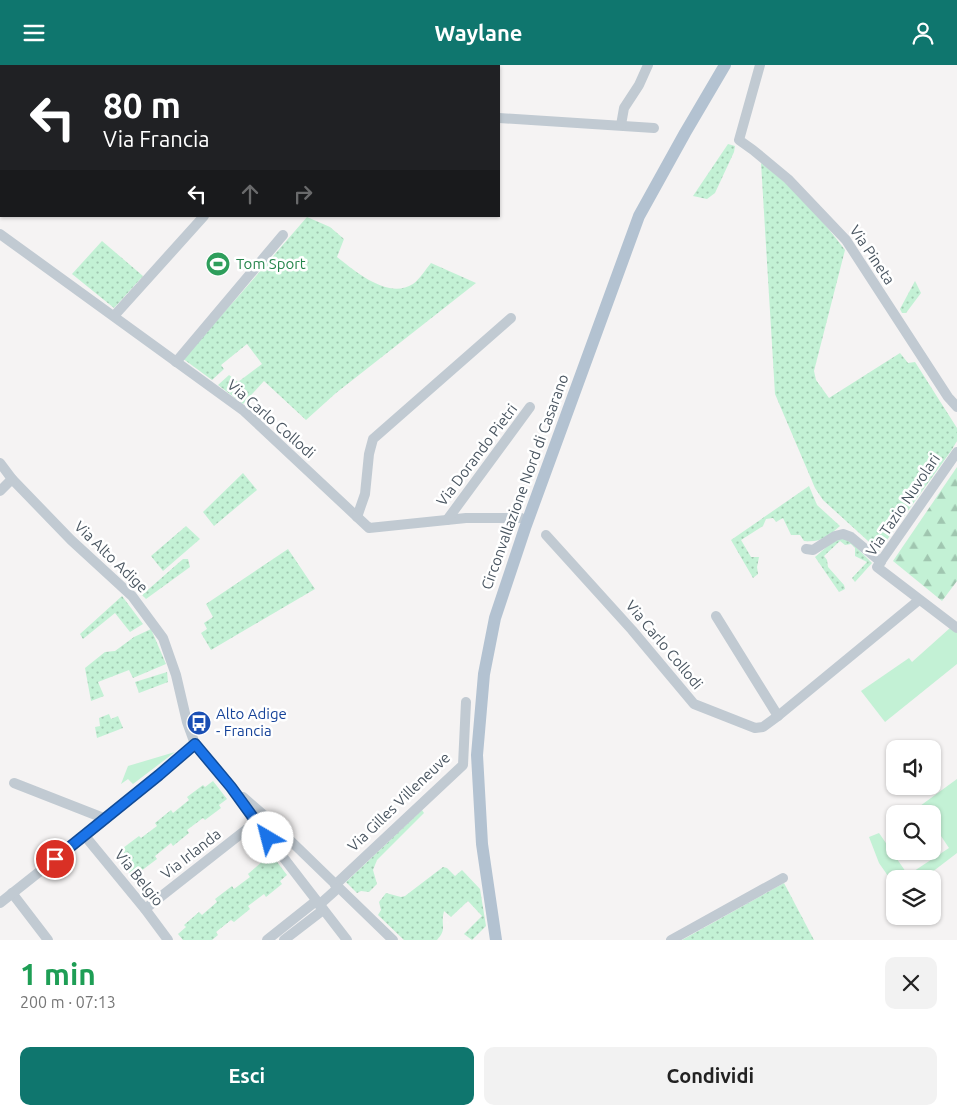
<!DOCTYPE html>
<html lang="it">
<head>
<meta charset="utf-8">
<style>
  body { margin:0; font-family:Ubuntu,sans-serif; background:#f2f2f2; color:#222; height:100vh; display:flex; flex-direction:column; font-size:19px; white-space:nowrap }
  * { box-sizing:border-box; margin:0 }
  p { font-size:16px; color:#767676 }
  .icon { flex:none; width:28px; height:28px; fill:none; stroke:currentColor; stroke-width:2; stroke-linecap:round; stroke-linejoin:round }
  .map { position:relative; height:875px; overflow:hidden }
  .panel { display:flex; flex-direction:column; background:#fff; flex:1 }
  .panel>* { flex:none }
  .top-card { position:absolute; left:0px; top:0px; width:500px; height:152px; box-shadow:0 1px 4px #0004; background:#202124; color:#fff; overflow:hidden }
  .fabs { position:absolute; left:886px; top:675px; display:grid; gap:10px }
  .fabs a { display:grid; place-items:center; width:55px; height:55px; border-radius:10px; background:#fff; box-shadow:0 1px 4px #0004; font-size:25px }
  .pin { position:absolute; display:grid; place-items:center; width:42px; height:42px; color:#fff; margin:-21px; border:2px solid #fff; border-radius:50%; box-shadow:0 1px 5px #0007 }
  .me { position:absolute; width:55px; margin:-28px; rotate:323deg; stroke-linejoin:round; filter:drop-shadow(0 0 4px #0008) }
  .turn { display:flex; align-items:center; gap:18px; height:105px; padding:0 20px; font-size:22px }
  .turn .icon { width:65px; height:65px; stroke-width:2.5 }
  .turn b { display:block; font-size:35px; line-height:42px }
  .lanes { display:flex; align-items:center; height:48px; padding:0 20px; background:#0003; justify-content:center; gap:25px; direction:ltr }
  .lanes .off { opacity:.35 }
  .round { display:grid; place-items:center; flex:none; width:52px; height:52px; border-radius:10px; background:#f2f2f2 }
  .summary { display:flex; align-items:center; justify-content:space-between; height:85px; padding:0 20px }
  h1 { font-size:30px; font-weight:600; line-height:38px; color:#1e9e55 }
  .button { display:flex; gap:10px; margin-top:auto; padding:10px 20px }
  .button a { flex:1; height:58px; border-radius:10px; background:#0f766e; color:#fff; font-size:20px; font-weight:600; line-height:58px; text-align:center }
  .button a+a { background:#f2f2f2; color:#222 }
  header { display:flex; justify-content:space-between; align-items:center; height:65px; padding:0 20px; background:#0f766e; color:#fff; font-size:22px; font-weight:600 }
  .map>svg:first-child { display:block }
</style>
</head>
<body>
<header><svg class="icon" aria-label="menu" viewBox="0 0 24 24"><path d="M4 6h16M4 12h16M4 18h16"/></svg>Waylane<svg class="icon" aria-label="person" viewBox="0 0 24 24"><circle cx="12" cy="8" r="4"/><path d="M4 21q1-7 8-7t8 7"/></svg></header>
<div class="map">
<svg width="957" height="875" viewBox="0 0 957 875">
  <defs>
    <pattern id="forest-firs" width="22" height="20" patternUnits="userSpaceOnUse" patternTransform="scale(1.25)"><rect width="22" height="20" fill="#c3f1d5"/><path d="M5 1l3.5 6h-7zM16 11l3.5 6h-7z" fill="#a0c6b0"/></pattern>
    <pattern id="garden-dots" width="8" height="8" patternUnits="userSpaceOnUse" patternTransform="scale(1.25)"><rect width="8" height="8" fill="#c3f1d5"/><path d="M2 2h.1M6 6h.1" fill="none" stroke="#a0c6b0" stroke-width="1.8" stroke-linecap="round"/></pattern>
  </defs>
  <rect width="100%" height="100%" fill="#f5f3f3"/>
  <g fill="#c3f1d5">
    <path d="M950,563L957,568V599L885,657L861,626L909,593L912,597Z"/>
    <path d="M175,687L133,719L128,714L121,719L128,701Z"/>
    <path d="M957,714V788L923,814H895V821L879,798L869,772L879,768L908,810L949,783L933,759L932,749H926L920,741Z"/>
  </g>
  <path fill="url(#forest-firs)" d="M957,402V516L942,536L893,496Z"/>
  <g fill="url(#garden-dots)">
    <path d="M728,79L735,81L734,87L715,128L707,134L693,131Z"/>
    <path d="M761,98C794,122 821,153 845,185L814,306L816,315L829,333L900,288L908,298L915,297L957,363V376L951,386L879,486L823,435L815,423L775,329Z"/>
    <path d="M307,152L330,162L344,174L337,192C355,206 388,235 413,219C420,214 425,205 431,198L476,218L336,328L306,355L264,316L243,339L218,320L229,310L238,317L262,299L247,279L221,300L224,304L212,315L182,293L236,234Z"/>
    <path d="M102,176L143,211L114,243L72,209Z"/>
    <path d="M915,216L921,228L906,248H902L900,244Z"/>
    <path d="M243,408L257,425L214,461L203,447Z"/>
    <path d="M809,421L817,440L840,461C828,471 821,478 804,476L800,470H791L783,453L776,457L773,453L766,454L763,461L741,475L751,492H759L757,502L758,509L753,513L731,475Z"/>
    <path d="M186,461L200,474L163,506L151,491Z"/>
    <path d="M837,473L848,474L872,498L855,517L852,513L867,497L855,491V483L851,479L845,480L840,476L824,491L827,495L828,502L844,520L845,524L839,527L815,492Z"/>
    <path d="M288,484L315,524L211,585L201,568L207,564L204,558L213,552L206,539Z"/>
    <path d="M183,494H188L190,502L146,534L142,530Z"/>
    <path d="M122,531L143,559L130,567L115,548L83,574L80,569Z"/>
    <path d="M151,564L166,599L133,613L129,605L98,617L104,631L91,636L85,603L105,587L115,586L134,572Z"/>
    <path d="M167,607L168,617L139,628L135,617Z"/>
    <path d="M109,649L111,654L118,651L123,663L97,673L95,662L100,661L99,653Z"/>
    <path d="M213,716L227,734L219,740L221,743L205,755L203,753L187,765L189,768L173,781L171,778L155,791L157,794L141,806L139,804L131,810L117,792L125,786L123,783L139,771L141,773L157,761L155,758L171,745L173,748L189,735L187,732L203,720L205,722Z"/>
    <path d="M422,745L424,748L377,795L373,805L377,819L369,827L361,826L357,828L346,817Z"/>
    <path d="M274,793L287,810L280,816L282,819L266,832L264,829L248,841L250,844L234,857L231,855L216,867L218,870L212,875H183L178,869L186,862L184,860L199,847L202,850L217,837L215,834L232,821L234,824L250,812L248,809L263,796L266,799Z"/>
    <path d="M443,802L447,803L455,811L462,805L480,824L486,861L472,875L464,869L482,851L468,836L451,852L444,846C440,861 448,863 437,875H404L378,850L381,845L379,837L386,828L401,832L405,831Z"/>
    <path d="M784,818L814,875H682Z"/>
  </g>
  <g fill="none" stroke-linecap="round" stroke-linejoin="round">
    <g stroke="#c1cad2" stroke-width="10">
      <path d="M349,0L351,1"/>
      <path d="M760,0L739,75L753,85L788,114L846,175L948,332L957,342"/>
      <path d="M499,53L654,63"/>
      <path d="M621,60L624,43L639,20L648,0"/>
      <path d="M0,169L244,346L369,463L466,453H521"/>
      <path d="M114,251L204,151"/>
      <path d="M176,297L283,170"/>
      <path d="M957,387L877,502L957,563"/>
      <path d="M0,398L12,414L71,475L132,531L163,573L176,610L187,657L195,679L231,722L256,757L347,875"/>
      <path d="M0,426L12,414"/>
      <path d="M357,452L365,429L369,389L373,374L511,253"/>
      <path d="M447,455L530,342"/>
      <path d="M546,470L632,565L694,639L755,663L763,662L778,651L919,535"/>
      <path d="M806,484L813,485L835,471L843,469L851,472L881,497"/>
      <path d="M716,551L778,651"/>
      <path d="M14,718L106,754"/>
      <path d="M243,732L266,752L393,875"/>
      <path d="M85,771L145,844L168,875"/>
      <path d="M335,820L463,700L466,637"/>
      <path d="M12,828L48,875"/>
      <path d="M0,838L106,754L195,679"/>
      <path d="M319,840L338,823"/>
      <path d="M145,844L256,757"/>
      <path d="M267,875L316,836"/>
      <path d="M284,875L323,845"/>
      <path d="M671,875L783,813"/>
    </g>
    <path stroke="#b3c2d1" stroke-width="12" d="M496,875L482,779L477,690L484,609L495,553L525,463L639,151L685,68L725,0"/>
  </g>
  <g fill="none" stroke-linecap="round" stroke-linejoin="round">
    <defs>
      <path id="route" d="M55,794L159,710L195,679L231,722L268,773"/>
    </defs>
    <use href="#route" stroke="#114b97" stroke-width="12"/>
    <use href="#route" stroke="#1a73e8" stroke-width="9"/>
  </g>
  <defs>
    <symbol id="stadium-disc" viewBox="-11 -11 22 22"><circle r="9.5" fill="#2e9e5b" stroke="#fff"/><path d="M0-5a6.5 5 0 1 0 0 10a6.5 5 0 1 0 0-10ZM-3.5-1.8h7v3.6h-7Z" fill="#fff"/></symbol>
    <symbol id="bus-disc" viewBox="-11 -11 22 22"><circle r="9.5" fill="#1a4fb4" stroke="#fff"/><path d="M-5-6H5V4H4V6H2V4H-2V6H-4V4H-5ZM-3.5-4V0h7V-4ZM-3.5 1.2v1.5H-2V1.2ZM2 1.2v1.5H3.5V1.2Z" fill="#fff"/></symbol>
  </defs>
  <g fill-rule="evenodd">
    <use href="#stadium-disc" x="204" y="185" width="28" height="28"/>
    <use href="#bus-disc" x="185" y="644" width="28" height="28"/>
  </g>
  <g text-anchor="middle" stroke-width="5" stroke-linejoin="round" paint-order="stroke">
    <g font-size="15" fill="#4a5661" stroke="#fff">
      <text transform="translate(872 190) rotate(56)" y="5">Via Pineta</text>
      <text transform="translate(271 354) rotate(41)" y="5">Via Carlo Collodi</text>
      <text transform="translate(477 390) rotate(-53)" y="5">Via Dorando Pietri</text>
      <text transform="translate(525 417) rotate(-70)" y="5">Circonvallazione Nord di Casarano</text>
      <text transform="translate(903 440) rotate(-56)" y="5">Via Tazio Nuvolari</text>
      <text transform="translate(111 492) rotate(44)" y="5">Via Alto Adige</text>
      <text transform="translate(664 580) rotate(50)" y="5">Via Carlo Collodi</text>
      <text transform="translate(399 737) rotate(-44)" y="5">Via Gilles Villeneuve</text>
      <text transform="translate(191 789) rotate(-38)" y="5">Via Irlanda</text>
      <text transform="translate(139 813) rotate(51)" y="5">Via Belgio</text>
    </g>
    <g font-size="15" fill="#27864d" stroke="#fff" text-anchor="start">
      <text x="236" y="204">Tom Sport</text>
    </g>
    <g font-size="15" fill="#164399" stroke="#fff" text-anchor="start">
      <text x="216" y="654">Alto Adige<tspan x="216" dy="17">- Francia</tspan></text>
    </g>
  </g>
</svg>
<div class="fabs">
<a><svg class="icon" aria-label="sound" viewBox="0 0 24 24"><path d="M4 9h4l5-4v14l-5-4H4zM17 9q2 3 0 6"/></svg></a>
<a><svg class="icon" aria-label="search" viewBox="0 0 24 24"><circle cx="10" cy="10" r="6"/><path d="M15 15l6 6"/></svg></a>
<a><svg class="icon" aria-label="layers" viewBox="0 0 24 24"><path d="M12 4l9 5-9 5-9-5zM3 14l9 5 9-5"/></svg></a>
</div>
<div class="pin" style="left:55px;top:794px;background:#d93025"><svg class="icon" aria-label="arrive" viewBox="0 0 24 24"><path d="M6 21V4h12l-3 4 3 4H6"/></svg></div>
<svg class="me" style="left:268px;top:773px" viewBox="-20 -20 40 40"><circle r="19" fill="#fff"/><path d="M0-13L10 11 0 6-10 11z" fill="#1a73e8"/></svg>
<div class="top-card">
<div class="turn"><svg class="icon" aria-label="left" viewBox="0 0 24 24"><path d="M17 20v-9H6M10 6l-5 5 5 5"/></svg><div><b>80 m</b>Via Francia</div></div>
<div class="lanes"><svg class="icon" aria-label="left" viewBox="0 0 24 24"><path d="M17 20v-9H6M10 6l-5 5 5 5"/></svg><svg class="icon off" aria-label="ahead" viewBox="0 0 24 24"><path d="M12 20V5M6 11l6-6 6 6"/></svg><svg class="icon off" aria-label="right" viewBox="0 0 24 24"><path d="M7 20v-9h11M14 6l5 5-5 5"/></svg></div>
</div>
</div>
<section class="panel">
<div class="summary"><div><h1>1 min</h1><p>200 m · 07:13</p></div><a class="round"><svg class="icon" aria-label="close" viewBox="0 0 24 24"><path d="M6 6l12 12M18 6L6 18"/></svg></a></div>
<div class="button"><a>Esci</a><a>Condividi</a></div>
</section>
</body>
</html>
